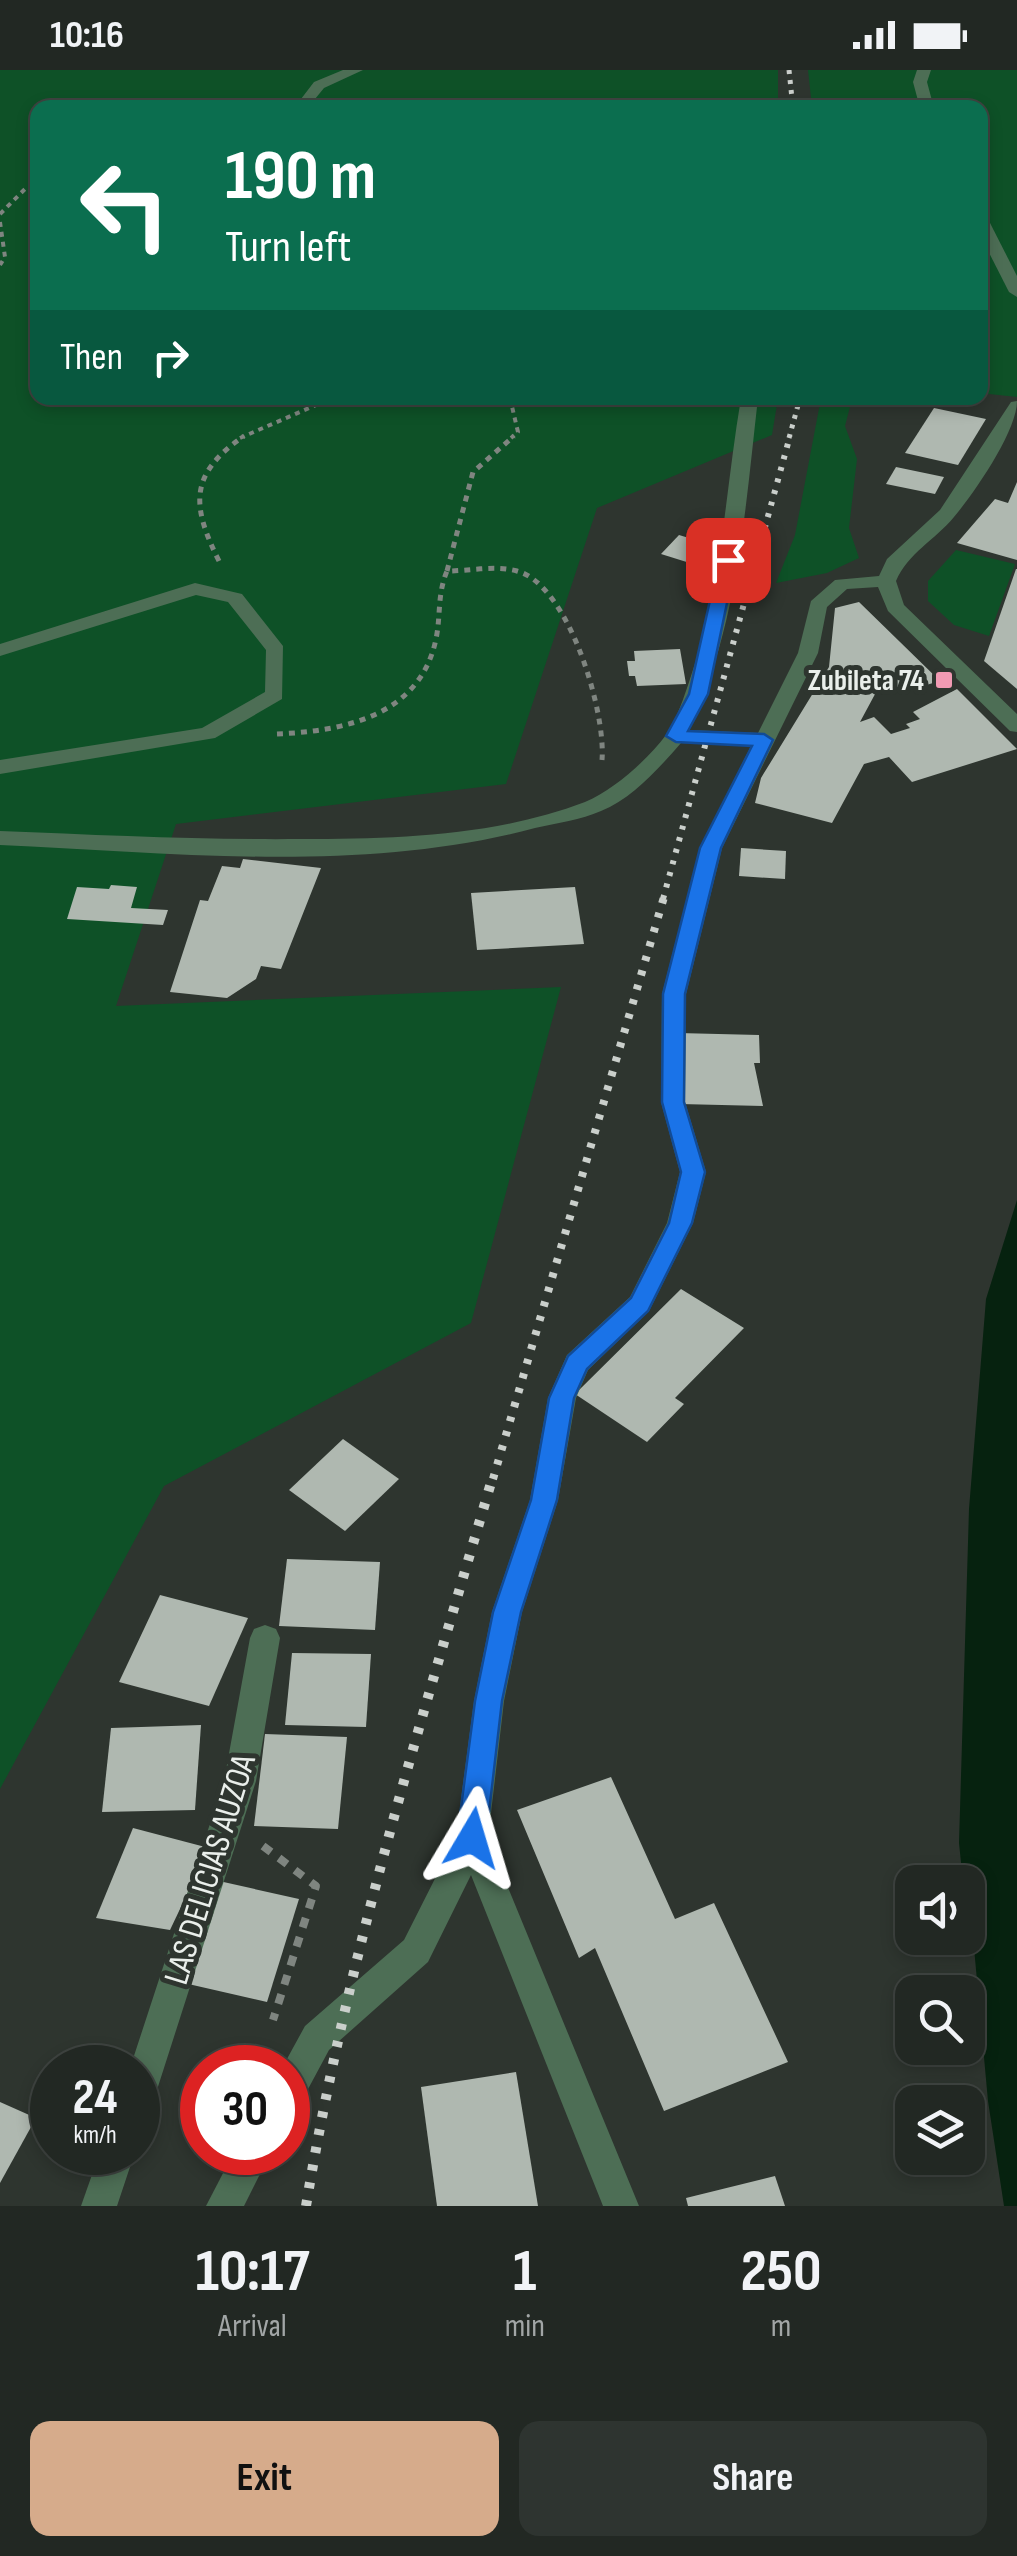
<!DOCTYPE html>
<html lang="en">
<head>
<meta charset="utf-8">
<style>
  body { margin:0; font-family:"Sofia Sans Condensed",sans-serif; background:#2e3430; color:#f1f3f6; height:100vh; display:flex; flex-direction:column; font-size:38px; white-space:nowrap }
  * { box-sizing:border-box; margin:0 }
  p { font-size:32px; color:#a2a6a6 }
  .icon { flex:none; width:55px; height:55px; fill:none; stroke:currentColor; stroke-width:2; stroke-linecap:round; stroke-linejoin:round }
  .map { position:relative; height:2136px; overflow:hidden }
  .panel { display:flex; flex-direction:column; background:#222823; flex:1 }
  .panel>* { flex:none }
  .guide { position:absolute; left:30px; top:30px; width:958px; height:305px; border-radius:20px; box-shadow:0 5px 15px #0003,0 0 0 2px #3f4441; background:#0b6e4f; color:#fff; overflow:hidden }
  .controls { position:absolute; left:895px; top:1795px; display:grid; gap:20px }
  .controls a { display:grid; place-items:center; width:90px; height:90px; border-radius:20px; background:#222823; box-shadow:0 5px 15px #0003,0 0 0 2px #3f4441; font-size:50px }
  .speed { position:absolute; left:30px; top:1975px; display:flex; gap:20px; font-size:50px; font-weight:700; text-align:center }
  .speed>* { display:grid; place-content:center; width:130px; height:130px; border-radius:50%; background:#222823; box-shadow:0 5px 15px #0003,0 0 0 2px #3f4441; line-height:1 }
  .speed small { font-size:25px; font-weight:400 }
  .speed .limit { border:15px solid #d22; background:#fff; color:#111 }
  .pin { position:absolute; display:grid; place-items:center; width:85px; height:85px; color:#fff; margin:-42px; border-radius:20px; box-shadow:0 5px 15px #0006 }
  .me { position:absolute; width:110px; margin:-55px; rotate:7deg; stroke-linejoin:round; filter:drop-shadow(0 0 8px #0008) }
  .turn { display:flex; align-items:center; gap:35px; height:210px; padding:0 30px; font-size:45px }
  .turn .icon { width:130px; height:130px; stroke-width:2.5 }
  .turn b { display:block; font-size:70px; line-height:85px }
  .then { display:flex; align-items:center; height:95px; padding:0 30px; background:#0003; gap:20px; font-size:38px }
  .eta { display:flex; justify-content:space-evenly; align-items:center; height:170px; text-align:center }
  .eta b { font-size:60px; font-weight:700; line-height:70px }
  .cta { display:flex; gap:20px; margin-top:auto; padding:20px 30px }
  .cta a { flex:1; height:115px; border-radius:20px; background:#d6ab8b; color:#111; font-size:40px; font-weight:700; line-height:115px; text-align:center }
  .cta a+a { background:#2e3430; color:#f1f3f6 }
  .status { display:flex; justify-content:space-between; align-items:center; height:70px; padding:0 50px; background:#222823; direction:ltr }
  .status svg { height:28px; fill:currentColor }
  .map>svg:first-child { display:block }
</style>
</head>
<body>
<div class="status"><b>10:16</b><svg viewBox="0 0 49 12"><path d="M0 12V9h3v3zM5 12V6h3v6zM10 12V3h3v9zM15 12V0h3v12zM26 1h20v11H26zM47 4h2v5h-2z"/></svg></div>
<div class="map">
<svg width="1017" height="2136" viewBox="0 0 1017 2136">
  <rect width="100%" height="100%" fill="#2e352f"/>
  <g fill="#0e5127">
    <path d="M0,0H778V37L38,38V328H778L772,365L597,438L506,714L176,754L116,936L561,917L471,1253L164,1416L0,1719Z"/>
    <path d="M808,0H1017V327L980,323V38L812,37Z"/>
    <path d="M821,328H864L851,333L845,356L857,389L849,458L859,488L827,503L776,513L795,465Z"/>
    <path d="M956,480L1015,494L989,566L954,555L928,531V511Z"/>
  </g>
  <path fill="#06220f" d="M1017,1130V2136H1004L988,2031L968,1812H963L959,1773L969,1439L986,1229Z"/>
  <g fill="#afb8b0">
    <path d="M934,338L986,349L958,395L905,383Z"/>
    <path d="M896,397L944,407L935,424L886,414Z"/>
    <path d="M1017,412V490L957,473L995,429L1008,433Z"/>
    <path d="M679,465L712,475L693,494L661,484Z"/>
    <path d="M1016,499H1017V619L984,591Z"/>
    <path d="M859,532L940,611L909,620L881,613L860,652L874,647L891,664L910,658L906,654L920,649L913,642L957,619L1017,679L912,712L889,687L864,694L832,753L755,733L761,708L829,597L835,538Z"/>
    <path d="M680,579L686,614L637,616L635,606H629L627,591H635L634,581Z"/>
    <path d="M741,778L786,781L785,809L739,806Z"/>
    <path d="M243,789L321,798L281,899L261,896L256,909L227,928L170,922L200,830L208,831L222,796L240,798Z"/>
    <path d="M111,815L137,817L131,838L168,840L163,855L67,849L77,817L109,819Z"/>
    <path d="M575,817L584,874L477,880L471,823Z"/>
    <path d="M678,963L759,965L760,993H754L763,1036L680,1034Z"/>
    <path d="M681,1219L744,1258L675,1328L684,1334L647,1372L575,1324Z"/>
    <path d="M343,1369L399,1409L345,1461L289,1420Z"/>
    <path d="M287,1489L380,1492L375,1560L279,1556Z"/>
    <path d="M160,1525L248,1548L209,1636L119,1612Z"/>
    <path d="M292,1583L371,1584L366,1657L285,1655Z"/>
    <path d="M201,1655L195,1740L102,1742L111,1658Z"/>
    <path d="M265,1664L347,1667L338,1759L254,1756Z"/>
    <path d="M611,1707L675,1849L714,1833L788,1992L664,2041L595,1878L579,1888L517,1740Z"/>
    <path d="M133,1758L209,1778L170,1860L96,1848Z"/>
    <path d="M219,1811L299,1829L267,1932L184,1913Z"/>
    <path d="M516,2002L538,2136H437L421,2017Z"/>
    <path d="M0,2032L36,2048L0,2113Z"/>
    <path d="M775,2106L785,2136H688L686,2128Z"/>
  </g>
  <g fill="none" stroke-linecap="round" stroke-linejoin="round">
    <g stroke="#7f8580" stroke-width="4" stroke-dasharray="5 5" stroke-linecap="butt">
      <path d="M248,38L277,32"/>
      <path d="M0,144L25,119L38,115"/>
      <path d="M0,152L5,187L0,195"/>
      <path d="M510,328L518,362L511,368"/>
      <path d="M240,368L332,328"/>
    </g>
    <g stroke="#7f8580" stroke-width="5" stroke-dasharray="6 6" stroke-linecap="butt">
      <path d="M219,491C191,435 189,404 244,366"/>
      <path d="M447,501L473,402L514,366"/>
      <path d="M277,664C344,661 420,646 436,569C441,545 437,525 447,501C469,501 495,495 517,501C569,515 606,642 602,690"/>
    </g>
    <path stroke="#7f8580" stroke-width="8" stroke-dasharray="10 10" stroke-linecap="butt" d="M263,1776L316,1816L273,1950"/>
    <g fill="#4d6e55" fill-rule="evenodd">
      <path d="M343,0H363L324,18L315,29L316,38H302L301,29L314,12Z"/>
      <path d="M917,0H931L927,12L934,38H920L913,12Z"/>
      <path d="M980,144L988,149L1017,206V227L1009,222L980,165Z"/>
      <path d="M741,328H758C745,441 738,555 689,660L758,663L798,583L811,531L835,510L879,506L887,489L940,440L1011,332L1017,331C1017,361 975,422 954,447C935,470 908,483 896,511L904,535L1017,644V662L1010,661L888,541L878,517L847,519L827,537L818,583L722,778L686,924L685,1032L706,1102L693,1153L649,1241L588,1300L576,1328L558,1430L522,1542L504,1631L488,1769L639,2136H603L471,1805L428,1892L329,1980L300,2034L288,2039V1998H282L305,1956L404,1870L456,1767L474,1631L492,1542L530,1430L548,1328L567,1285L630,1227L667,1153L680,1102L661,1032L662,924L700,778L751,676L681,673C659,698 633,728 601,741C581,750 557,753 535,758C363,804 176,783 0,775V761C101,765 201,770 302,769C397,769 496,766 585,732C614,720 647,690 666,665C677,649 684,627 690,609C722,518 725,422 741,328Z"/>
      <path d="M195,513L242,524L283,576L282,629L215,668L0,704V690L202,658L265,622L266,580L228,532L196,525L0,586V574Z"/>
      <path d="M265,1555L276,1559L280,1568L256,1711L155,2026L150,2038L138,2043V1998H130L224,1711L250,1568L254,1559Z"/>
      <path d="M100,2082H135L117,2136H81Z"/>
      <path d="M234,2082H271L244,2136H206Z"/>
    </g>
    <g stroke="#cacfcb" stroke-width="5" stroke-dasharray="4 6" stroke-linecap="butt">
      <path d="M789,0L793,38"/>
      <path d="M789,368L800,328"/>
    </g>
    <path stroke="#cacfcb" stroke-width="6" stroke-dasharray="4 8" stroke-linecap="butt" d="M663,829L790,366"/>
    <path stroke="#cacfcb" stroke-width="8" stroke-dasharray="5 10" stroke-linecap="butt" d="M493,1409L664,827"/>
    <path stroke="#cacfcb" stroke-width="10" stroke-dasharray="6 12" stroke-linecap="butt" d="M306,2136C347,1887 422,1648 493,1406"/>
  </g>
  <path fill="#1a73e8" stroke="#114b97" stroke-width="2.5" d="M728,485L736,490L708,624L688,661L764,664L773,670L721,778L685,924L684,1032L705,1102L692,1153L648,1241L587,1299L574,1328L557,1430L521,1542L502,1631L486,1768L482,1778L472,1782L461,1778L457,1768L475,1631L493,1542L531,1430L549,1328L568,1286L631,1228L669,1153L681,1102L662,1032L663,924L700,778L752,676L676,672L666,666L689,624L719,490Z"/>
  <rect fill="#f19ab3" stroke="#2e352f" stroke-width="4" x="934" y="600" width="20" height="20" rx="5"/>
  <g text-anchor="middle" stroke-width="10" stroke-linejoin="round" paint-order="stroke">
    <g font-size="30" font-weight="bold" fill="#eaefeb" stroke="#2e352f" text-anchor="end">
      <text x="924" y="620">Zubileta 74</text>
    </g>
    <g font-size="35" fill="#eaefeb" stroke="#2e352f">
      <text transform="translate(209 1799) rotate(-73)" y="12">LAS DELICIAS AUZOA</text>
    </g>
  </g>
</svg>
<div class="controls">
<a><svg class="icon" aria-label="sound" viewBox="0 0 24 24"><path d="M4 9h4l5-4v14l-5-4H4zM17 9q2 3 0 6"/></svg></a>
<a><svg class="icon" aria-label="search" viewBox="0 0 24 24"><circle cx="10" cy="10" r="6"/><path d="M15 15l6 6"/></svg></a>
<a><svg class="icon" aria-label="layers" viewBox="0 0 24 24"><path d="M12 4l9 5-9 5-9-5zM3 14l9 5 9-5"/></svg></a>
</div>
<div class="speed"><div>24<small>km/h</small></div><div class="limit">30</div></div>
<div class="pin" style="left:728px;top:490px;background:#d93025"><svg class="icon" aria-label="arrive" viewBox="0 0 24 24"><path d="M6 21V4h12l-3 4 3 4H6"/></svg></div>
<svg class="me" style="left:472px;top:1768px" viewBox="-20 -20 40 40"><path d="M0-17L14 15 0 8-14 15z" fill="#1a73e8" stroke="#fff" stroke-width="4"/></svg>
<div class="guide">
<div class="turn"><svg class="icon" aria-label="left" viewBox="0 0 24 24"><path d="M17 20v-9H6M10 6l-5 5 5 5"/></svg><div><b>190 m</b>Turn left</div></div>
<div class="then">Then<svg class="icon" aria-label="right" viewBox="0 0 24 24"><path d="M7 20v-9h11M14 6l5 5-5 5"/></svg></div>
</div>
</div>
<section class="panel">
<div class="eta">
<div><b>10:17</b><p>Arrival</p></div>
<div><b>1</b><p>min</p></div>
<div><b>250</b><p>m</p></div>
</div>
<div class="cta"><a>Exit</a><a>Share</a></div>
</section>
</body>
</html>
